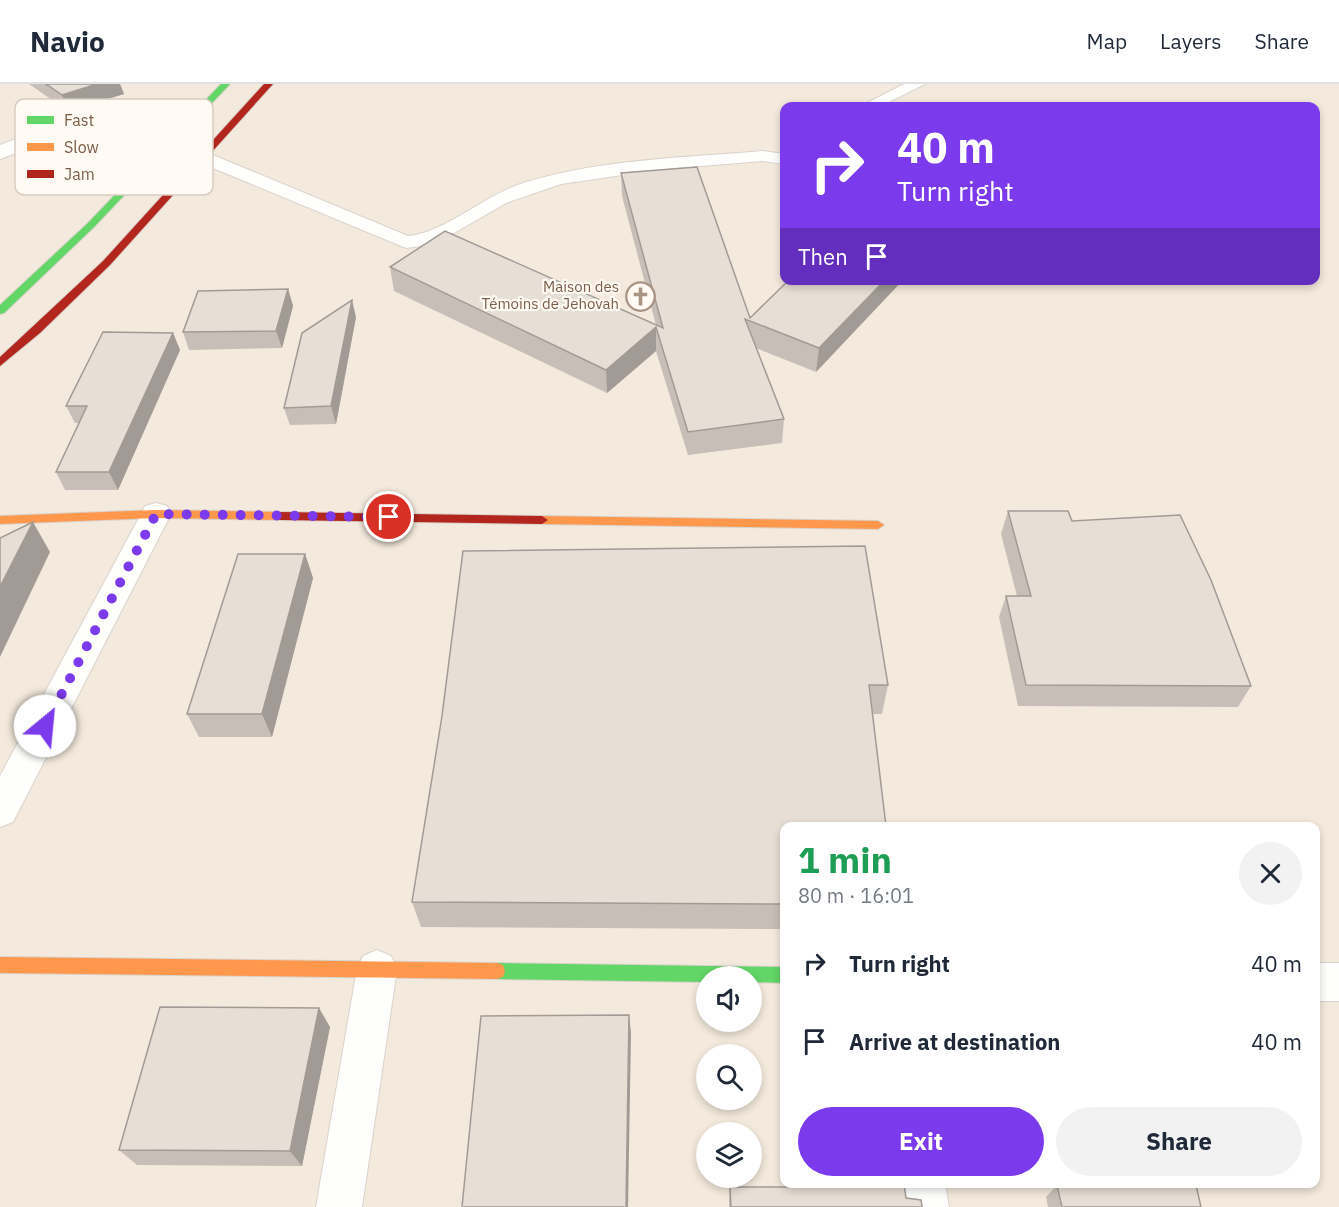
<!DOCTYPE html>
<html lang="en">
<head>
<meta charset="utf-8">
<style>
  body { margin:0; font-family:"IBM Plex Sans",sans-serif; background:#f2f2f3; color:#1f2937; height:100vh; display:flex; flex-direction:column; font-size:22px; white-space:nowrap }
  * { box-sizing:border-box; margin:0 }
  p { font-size:20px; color:#747a83 }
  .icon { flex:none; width:33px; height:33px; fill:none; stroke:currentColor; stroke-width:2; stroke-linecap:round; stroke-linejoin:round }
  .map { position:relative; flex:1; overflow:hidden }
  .drawer { position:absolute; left:780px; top:738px; width:540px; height:366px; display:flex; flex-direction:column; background:#fff; border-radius:12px; box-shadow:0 3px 9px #0003 }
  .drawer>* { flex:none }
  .top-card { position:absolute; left:780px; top:18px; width:540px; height:183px; border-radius:12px; box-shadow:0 3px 9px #0003; background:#7c3aed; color:#fff; overflow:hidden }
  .buttons { position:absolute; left:696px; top:882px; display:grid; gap:12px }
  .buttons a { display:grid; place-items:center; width:66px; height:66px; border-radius:50%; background:#fff; box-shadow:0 3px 9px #0003; font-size:30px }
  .pin { position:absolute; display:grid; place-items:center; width:51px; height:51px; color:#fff; margin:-26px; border:3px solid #fff; border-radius:50%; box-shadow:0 2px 6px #0007 }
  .me { position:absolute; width:66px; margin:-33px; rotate:28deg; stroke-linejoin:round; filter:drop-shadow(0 0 4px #0008) }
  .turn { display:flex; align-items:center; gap:21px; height:126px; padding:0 18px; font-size:27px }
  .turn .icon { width:78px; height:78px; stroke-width:2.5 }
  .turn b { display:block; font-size:42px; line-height:51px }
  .then { display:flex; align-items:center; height:57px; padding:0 18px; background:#0003; gap:12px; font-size:22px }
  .round { display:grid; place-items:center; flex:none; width:63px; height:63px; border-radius:32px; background:#f2f2f3 }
  .head { display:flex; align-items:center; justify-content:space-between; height:102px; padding:0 18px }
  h1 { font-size:36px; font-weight:700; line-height:45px; color:#1e9e55 }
  .button { display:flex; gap:12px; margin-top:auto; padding:12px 18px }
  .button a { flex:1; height:69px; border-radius:36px; background:#7c3aed; color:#fff; font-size:24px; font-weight:700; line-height:69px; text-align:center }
  .button a+a { background:#f2f2f3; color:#1f2937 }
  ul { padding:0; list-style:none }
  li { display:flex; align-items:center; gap:18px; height:78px; padding:0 18px }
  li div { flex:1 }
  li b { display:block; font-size:22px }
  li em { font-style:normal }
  header { display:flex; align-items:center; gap:36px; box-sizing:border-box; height:84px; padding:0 30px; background:#fff; border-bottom:2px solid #e0e1e3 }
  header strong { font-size:28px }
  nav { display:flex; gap:33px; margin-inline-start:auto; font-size:21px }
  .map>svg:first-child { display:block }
</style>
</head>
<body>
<header>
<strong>Navio</strong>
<nav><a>Map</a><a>Layers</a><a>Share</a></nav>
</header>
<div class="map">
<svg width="1339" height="1123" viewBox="0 0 1339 1123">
  <rect width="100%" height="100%" fill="#faf6ee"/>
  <path fill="#f3e9dc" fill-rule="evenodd" d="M0,0H1339V1123H0ZM784,22H1316V196H784ZM784,742H1316V1100H784ZM706,892H752V938H706ZM706,970H752V1016H706ZM706,1048H752V1094H706Z"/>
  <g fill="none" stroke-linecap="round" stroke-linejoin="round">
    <defs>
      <g id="lane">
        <path d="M904,0H925L881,22H861Z"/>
        <path d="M763,67L784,70V80L763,77L664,85L561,100L506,119L435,160L406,164L196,77L193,73L202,68L208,69L408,152C444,149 485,111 523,99C601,75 683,74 763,67Z"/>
      </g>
      <g id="street">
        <path d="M189,33L197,34L200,39L197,44L78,51L52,56L0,75V61L39,46L78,39Z"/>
        <path d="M156,419L167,422L171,430L13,738L0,743V692L141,430L145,422Z"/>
        <path d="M377,866L391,872L397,885L362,1123H316L357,885L363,872Z"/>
        <rect x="1316" y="879" width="23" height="38"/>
        <path d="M900,1100H945L949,1123H903Z"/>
      </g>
      <g id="fast">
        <path d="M221,0H230L94,143L4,229L0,230V221L88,139Z"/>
        <path d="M497,879L784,883V899L752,898V892H706V898L497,895L491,893L489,887L491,881Z"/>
      </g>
      <g id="slow">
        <path d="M156,426L280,428L286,432L280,436L156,434L0,440V432Z"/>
        <path d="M542,432L878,437L884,441L878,445L542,440L536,436Z"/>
        <path d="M0,873L497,879L503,881L505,887L503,893L497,895L0,889Z"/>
      </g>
      <g id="jam">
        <path d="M264,0H273L110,181L40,249L0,282V273L103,177Z"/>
        <path d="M280,428L542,432L548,436L542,440L280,436L274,432Z"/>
      </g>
    </defs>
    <use href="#lane" stroke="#dad3cc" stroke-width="2"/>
    <use href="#street" stroke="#dad3cc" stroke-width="2"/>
    <use href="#fast" stroke="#dad2ca" stroke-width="2"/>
    <use href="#slow" stroke="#dad2ca" stroke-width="2"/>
    <use href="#jam" stroke="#dad2ca" stroke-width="2"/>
    <use href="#lane" fill="#fefefc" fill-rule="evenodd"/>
    <use href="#street" fill="#fefefc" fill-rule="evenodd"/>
    <use href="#fast" fill="#63d668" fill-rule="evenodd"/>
    <use href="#slow" fill="#ff974d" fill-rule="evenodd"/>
    <use href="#jam" fill="#b3261e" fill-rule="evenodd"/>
  </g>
  <g fill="#c7bfb7">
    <path d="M29,0H120L124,10L68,27Z"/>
    <path d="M621,89L750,234L903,196L816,288L756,264L784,335L782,359L688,371L656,267L607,309L394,207L390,183L656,241L622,112Z"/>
    <path d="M288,205L293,222L282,264L189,266L183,248Z"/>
    <path d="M356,233L336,340L290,341L284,324Z"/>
    <path d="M173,249L180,266L118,406H65L56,388L79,339H75L66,322Z"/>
    <path d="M1008,427L1072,437L1251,602L1238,623L1018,622L999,533L1006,512H1017L1001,450Z"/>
    <path d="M463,467L888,601L882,630H872L784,742V845L421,843L412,818L442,632Z"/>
    <path d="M305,470L313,494L272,653H199L187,630Z"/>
    <path d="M330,943L302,1082L137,1081L119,1066Z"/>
    <path d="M805,1100H904L906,1114L922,1123H729V1113L730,1103H806Z"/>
    <path d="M1100,1100H1190L1201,1123H1048L1046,1113L1057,1101H1100Z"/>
  </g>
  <g fill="#a29b95">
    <path d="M97,0H120L124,10L68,27L62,11Z"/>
    <path d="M885,196H903L816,288L819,264Z"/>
    <path d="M288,205L293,222L282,264L276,247Z"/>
    <path d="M352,216L356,233L336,340L331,322Z"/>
    <path d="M656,243V267L607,309L606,286Z"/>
    <path d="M173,249L180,266L118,406L109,388Z"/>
    <path d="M33,438L50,468L0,573V503Z"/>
    <path d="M305,470L313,494L272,653L262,630Z"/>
    <path d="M319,924L330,943L302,1082L290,1067Z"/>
    <path d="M629,931L631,949L628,1123H626Z"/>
  </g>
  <g fill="#e7ded5" stroke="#a29b95" stroke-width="1.5">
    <path d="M46,0H97L62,11Z"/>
    <path d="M697,83L750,234L789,196H885L819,264L745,235L784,335L688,348L656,243L606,286L390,183L445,147L663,244L621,89Z"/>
    <path d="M288,205L276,247L183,248L198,207Z"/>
    <path d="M352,216L331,322L284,324L302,249Z"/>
    <path d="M103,248L173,249L109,388H56L87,322H66Z"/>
    <path d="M1008,427H1068L1072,437L1180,431L1211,496L1251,602L1026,601L1006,512H1031Z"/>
    <path d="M33,438L0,503V454Z"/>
    <path d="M865,462L888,601H869L886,742H784V820L412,818L442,632L463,467Z"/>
    <path d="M238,470H305L262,630H187Z"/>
    <path d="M160,923L319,924L290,1067L119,1066Z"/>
    <path d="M629,931L626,1123H462L481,932Z"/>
    <path d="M809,1100H904L906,1114L921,1116L922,1123H731L730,1103H810Z"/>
    <path d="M1116,1100H1190V1101H1196L1201,1123H1062L1057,1101H1116Z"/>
  </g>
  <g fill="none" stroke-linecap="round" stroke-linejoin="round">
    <path stroke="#7c3aed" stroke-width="10" stroke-dasharray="0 18" d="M45,642L156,430L389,433"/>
  </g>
  <defs>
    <symbol id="church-ring" viewBox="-11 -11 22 22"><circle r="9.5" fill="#fffaf3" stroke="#a99383" stroke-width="1.5"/><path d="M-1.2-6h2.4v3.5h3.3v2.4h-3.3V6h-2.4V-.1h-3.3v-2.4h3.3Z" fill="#a99383"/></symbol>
  </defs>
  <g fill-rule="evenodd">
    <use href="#church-ring" x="624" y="196" width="33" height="33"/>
  </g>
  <g text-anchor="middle" stroke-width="4.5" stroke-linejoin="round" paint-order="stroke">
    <g font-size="15" fill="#7d5d4a" stroke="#fffaf3" text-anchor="end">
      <text x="619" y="208">Maison des<tspan x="619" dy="17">Témoins de Jehovah</tspan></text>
    </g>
  </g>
  <rect x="15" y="15" width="198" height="96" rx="9" fill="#fffaf3" stroke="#d8cbc0" stroke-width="1.5"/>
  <rect x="27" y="32" width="27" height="8" fill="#63d668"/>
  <rect x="27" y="59" width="27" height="8" fill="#ff974d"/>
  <rect x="27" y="86" width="27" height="8" fill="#b3261e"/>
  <g font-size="16" fill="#7d5d4a">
    <text x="64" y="42">Fast</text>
    <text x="64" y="69">Slow</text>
    <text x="64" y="96">Jam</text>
  </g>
</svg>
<div class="buttons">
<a><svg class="icon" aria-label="sound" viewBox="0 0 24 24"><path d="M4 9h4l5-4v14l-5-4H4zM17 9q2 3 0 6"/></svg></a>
<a><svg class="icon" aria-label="search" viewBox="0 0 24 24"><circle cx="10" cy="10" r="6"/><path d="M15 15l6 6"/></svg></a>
<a><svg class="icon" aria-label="layers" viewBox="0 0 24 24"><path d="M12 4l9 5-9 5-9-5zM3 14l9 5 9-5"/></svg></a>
</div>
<div class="pin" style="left:389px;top:433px;background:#d93025"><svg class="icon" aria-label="arrive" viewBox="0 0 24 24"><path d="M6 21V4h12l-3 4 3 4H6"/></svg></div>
<svg class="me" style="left:45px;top:642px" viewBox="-20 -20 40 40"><circle r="19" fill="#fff"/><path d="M0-13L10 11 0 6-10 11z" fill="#7c3aed"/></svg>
<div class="top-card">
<div class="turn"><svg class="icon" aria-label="right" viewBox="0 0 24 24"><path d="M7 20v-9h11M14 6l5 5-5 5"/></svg><div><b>40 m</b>Turn right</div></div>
<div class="then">Then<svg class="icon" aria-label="arrive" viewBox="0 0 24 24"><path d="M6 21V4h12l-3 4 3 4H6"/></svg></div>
</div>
<section class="drawer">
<div class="head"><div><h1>1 min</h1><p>80 m · 16:01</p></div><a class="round"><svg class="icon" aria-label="close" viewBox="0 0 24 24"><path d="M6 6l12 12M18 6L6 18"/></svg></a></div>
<ul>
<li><svg class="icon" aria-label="right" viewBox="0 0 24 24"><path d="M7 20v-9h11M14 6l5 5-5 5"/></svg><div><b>Turn right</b></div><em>40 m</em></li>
<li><svg class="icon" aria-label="arrive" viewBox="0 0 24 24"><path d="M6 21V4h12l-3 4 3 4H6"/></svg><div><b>Arrive at destination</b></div><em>40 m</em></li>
</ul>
<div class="button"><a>Exit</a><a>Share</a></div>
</section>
</div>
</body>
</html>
